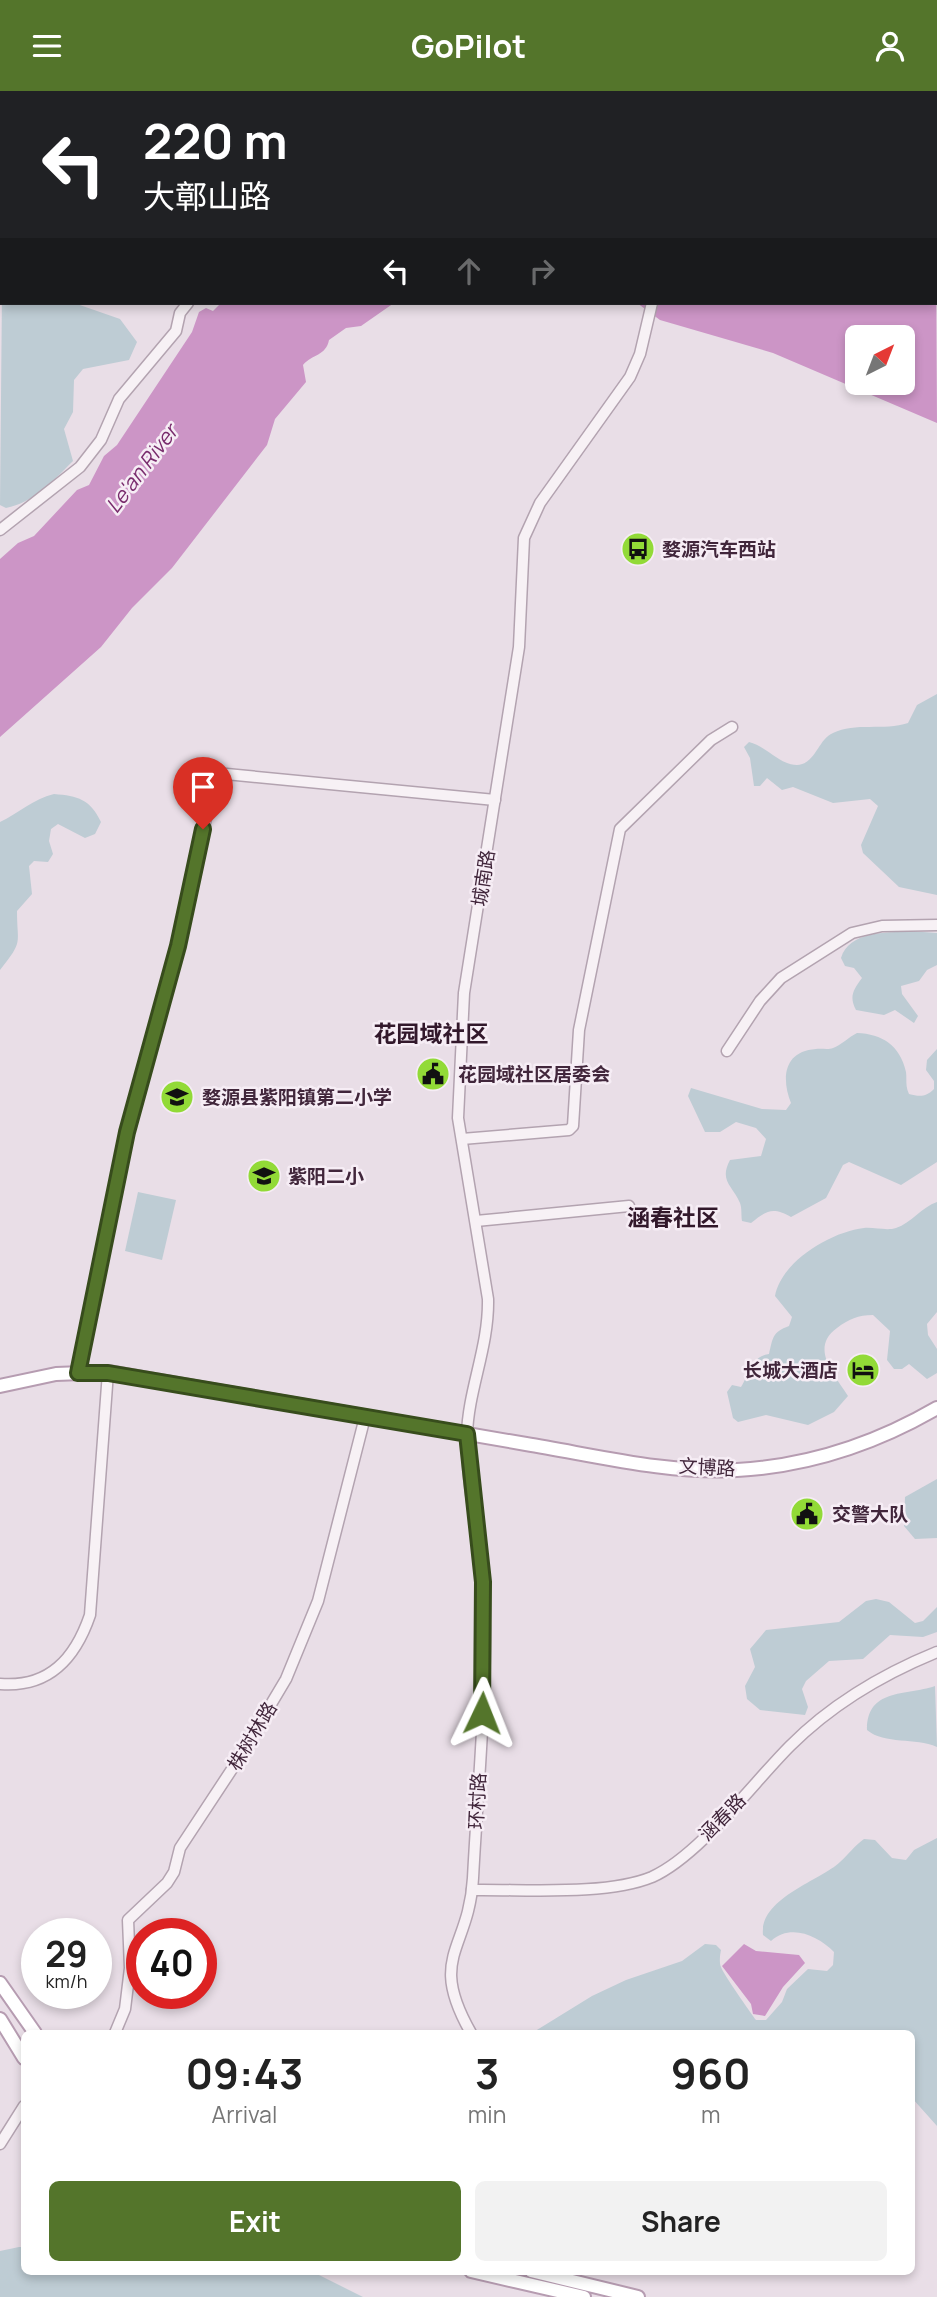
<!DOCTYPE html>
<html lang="en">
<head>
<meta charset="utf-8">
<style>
  body { margin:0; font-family:Manrope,"Noto Sans SC",sans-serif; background:#f2f2f2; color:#222; height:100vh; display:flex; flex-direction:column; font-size:26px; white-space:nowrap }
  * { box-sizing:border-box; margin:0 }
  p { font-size:23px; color:#767676 }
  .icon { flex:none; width:38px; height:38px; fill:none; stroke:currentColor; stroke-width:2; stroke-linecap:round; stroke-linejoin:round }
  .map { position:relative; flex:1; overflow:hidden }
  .sheet { position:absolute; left:21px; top:1939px; width:894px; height:245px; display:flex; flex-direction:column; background:#fff; border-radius:10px; box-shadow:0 4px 10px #0003 }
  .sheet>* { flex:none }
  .top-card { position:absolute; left:0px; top:0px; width:938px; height:214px; box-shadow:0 4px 10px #0003; background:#202124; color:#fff; overflow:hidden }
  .needle { width:46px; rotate:42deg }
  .controls { position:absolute; left:845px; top:234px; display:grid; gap:14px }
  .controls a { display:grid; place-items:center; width:70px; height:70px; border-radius:10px; background:#fff; box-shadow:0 4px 10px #0003; font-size:35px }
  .speed { position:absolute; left:21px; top:1827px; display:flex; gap:14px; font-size:35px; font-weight:700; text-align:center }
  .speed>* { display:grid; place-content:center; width:91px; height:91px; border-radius:50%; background:#fff; box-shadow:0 4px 10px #0003; line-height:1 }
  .speed small { font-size:18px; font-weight:400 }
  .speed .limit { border:10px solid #d22; background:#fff; color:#111 }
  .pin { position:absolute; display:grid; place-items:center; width:60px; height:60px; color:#fff; margin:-72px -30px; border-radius:50% 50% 50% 0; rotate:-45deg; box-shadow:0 0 7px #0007 }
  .pin .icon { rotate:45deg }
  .me { position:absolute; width:77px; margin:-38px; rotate:2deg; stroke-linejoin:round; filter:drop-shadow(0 0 5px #0008) }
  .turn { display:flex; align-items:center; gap:24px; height:147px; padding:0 28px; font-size:32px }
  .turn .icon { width:91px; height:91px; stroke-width:2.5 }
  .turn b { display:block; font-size:49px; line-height:60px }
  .lanes { display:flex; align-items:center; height:66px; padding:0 28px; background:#0003; justify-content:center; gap:35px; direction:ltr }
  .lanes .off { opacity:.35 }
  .eta { display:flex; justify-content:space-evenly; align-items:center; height:119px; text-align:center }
  .eta b { font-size:42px; font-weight:700; line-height:49px }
  .cta { display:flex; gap:14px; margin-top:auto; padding:14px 28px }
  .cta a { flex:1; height:80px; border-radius:10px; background:#54752b; color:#fff; font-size:28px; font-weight:700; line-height:80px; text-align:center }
  .cta a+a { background:#f2f2f2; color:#222 }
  header { display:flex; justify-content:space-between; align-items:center; height:91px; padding:0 28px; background:#54752b; color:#fff; font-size:32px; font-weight:700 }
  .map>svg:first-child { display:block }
</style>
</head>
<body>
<header><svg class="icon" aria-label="menu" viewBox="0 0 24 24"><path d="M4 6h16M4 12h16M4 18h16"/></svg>GoPilot<svg class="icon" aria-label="person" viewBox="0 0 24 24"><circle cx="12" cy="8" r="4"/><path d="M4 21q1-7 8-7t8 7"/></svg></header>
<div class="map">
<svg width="937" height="2206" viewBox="0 0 937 2206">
  <rect width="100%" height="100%" fill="#e9dee7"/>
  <g fill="#beccd4">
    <path d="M62,0H279L280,2H62Z"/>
    <path d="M2,200V212H74L120,228L137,251L129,269L83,278L74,289L73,321L64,338L73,370C54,389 33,412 6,417L0,414Z"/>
    <path d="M937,603V804L899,796L863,762L861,754L878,715L870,708L833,712L793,696L782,699L767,687L760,695H754L750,667L744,656L749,651C766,655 780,674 797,674C816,673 818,648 833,642C855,631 884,640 908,632L917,614Z"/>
    <path d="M54,703C78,705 90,708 101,731L95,743L85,747L58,733L51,738L49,750L53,763L48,771L34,770L29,775L32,803L17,820C17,854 24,849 0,879V731C19,722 33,708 54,703Z"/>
    <path d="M909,840L937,842V874L927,879L919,890L901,895L902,903L918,925L914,932L895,919L884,924L856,919C849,906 853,899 862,887L854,877L845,875L841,867C849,840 886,842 909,840Z"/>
    <path d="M857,942C882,943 900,954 906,981C907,988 905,995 909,1003C920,1006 926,1006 934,998V990L926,979L927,969L937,958V1071L901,1094L849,1071L843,1074L826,1107L791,1126C773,1116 767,1119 751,1132L742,1130C741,1124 742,1117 740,1112C732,1094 719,1090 730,1069L761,1065L766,1048L756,1037L736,1031L720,1041H705L688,1005L691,997L762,1018L786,1019L791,1012C781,987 784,960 816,958C821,957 828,959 833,957C841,954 849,946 857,942Z"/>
    <path d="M138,1101L176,1109L162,1169L125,1160Z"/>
    <path d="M937,1111V1221L927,1233L928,1244L937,1258V1282L927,1288L909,1273L902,1278H894L887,1269L890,1240L873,1224C858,1224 849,1228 837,1237C809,1257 835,1284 848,1305L834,1321L808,1334L766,1324L738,1331L733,1327L727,1301L732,1294L741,1296C750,1282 750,1266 769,1263C773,1247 772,1241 789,1235L792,1226L775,1205C781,1171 830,1141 864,1137C874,1136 887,1140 896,1137C911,1132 922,1116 937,1111Z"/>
    <path d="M937,1388V1447L915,1448L904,1435L905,1406Z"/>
    <path d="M876,1508L889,1511L915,1532L923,1530L937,1516V1541L923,1546L890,1544L863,1568L829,1570L806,1590L802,1598L808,1616L805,1624L760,1619L747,1608L745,1595L755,1576L750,1558L766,1539L839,1531L866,1510Z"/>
    <path d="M935,1595L937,1656C915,1646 885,1654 867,1639C867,1597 905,1605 935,1595Z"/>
    <path d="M937,1747V2035L912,2007V1942H532L592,1905L626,1889L682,1870L705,1853L716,1854L721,1859C720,1864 719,1871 721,1876C722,1881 752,1924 756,1929H766L782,1911L787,1898L808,1878L827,1880L833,1874L834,1861C818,1845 791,1832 771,1850L763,1844C759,1807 820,1790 840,1771C849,1763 854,1755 864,1748L875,1749L892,1767L906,1769L914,1759Z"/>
    <path d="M19,2156H24V2180L313,2181L363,2206H0V2160Z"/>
  </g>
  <g fill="#cc95c6" fill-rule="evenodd">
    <path d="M936,164L937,332L773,262L660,229L637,212H936ZM858,247H903V292H858Z"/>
    <path d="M221,212H394L361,235L346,237L329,249C326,265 312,263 303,274L306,291L275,328L267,354L172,477L132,517L101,556L0,646V468L18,452L34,445L77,399L89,394L104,365L117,354L192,241L199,221L206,217L213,220Z"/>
    <path d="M744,1853L756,1860L799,1864L805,1872L783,1896L765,1925L753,1923L751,1913L722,1875Z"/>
  </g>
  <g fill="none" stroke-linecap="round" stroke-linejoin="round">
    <defs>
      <g id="minor">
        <path d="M703,2L704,0"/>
        <path d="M936,94L937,95"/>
        <path d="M0,439L80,376L101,349L119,308L176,240L180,222L188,212"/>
        <path d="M727,960L760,910L781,887L852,842L882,835L937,834"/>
        <path d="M462,1048L569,1039L573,1035L579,939L620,738L711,649L732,636"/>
        <path d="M476,1130L629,1115"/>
        <path d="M78,1282L127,1041L178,855L216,682L495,709"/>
        <path d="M0,1593C49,1597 75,1568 90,1524L108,1281"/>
        <path d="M472,1799C523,1798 606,1805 652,1786C699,1765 753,1692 790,1655C832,1613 883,1583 937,1561"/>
        <path d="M115,1942L125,1918L130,1877L128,1829L167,1792L174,1781L180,1757L236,1672L286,1588L318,1510L365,1326"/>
        <path d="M471,1942C427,1865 469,1860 473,1787C478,1689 489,1589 483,1491C479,1443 466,1392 467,1344C468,1299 489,1256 488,1208L458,1027L464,902L519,556L524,447L540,412L630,286L640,263L652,212"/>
        <path d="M0,2053L24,2015"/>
      </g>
      <g id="major">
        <path d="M0,1295L56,1283L108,1281C248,1305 387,1330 526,1353C594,1364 668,1383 737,1379C809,1375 875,1353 937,1317"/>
        <path d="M0,1892L35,1942"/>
        <path d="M0,1928L24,1967"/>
        <path d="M471,2180L584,2206"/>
        <path d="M531,2180L638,2206"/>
      </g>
    </defs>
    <use href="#minor" stroke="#b3a3b0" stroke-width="13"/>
    <use href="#major" stroke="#b69cb1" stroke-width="16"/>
    <use href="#minor" stroke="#f7f1f5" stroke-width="10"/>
    <use href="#major" stroke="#fff" stroke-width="12"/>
  </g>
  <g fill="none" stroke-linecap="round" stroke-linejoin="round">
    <defs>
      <path id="route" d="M203,738L178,855L127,1041L78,1282H108L467,1343L483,1491L482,1622"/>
    </defs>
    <use href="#route" stroke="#374c1c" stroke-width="18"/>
    <use href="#route" stroke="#54752b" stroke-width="12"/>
  </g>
  <defs>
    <symbol id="bus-disc" viewBox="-11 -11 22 22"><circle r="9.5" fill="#92da37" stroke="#f6edf5"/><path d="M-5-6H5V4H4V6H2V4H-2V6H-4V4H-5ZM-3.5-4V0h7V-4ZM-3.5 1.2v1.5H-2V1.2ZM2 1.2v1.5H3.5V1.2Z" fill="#111"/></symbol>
    <symbol id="civic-disc" viewBox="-11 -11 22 22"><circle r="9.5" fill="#92da37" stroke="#f6edf5"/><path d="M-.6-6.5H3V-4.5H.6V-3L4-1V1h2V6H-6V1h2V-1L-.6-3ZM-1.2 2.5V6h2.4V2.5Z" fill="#111"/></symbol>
    <symbol id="school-disc" viewBox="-11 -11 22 22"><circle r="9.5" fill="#92da37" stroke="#f6edf5"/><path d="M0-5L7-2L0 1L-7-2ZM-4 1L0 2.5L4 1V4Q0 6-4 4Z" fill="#111"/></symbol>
    <symbol id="hotel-disc" viewBox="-11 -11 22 22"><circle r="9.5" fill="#92da37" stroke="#f6edf5"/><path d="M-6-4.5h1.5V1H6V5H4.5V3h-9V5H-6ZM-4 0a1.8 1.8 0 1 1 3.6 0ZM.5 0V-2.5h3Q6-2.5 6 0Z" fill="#111"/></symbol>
  </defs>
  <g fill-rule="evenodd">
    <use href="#bus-disc" x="619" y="439" width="38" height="38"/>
    <use href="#civic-disc" x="414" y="964" width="38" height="38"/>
    <use href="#school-disc" x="158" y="987" width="38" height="38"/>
    <use href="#school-disc" x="245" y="1066" width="38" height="38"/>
    <use href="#hotel-disc" x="844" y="1260" width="38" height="38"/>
    <use href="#civic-disc" x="788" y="1404" width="38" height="38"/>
  </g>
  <g text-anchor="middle" stroke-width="5" stroke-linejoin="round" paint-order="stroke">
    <g font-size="19" font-weight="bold" fill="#41263b" stroke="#f6edf5" text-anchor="start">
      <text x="662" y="465">婺源汽车西站</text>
      <text x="458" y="990">花园域社区居委会</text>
      <text x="202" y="1013">婺源县紫阳镇第二小学</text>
      <text x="288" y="1092">紫阳二小</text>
      <text x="838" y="1286" text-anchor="end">长城大酒店</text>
      <text x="832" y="1430">交警大队</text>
    </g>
    <g font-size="19" fill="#41263b" stroke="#f6edf5">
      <text transform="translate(483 787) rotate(-81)" y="7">城南路</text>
      <text transform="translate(707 1376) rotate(3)" y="7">文博路</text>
      <text transform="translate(252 1645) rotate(-59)" y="7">株树林路</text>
      <text transform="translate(477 1710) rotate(-87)" y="7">环村路</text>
      <text transform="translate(722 1726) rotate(-46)" y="7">涵春路</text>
    </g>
    <g font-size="21" font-style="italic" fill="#792c6d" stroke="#f6edf5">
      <text transform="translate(142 378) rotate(-53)" y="7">Le'an River</text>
    </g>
    <g font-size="23" font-weight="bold" fill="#32182b" stroke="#f6edf5">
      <text x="431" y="951">花园域社区</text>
      <text x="673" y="1135">涵春社区</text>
    </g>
  </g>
</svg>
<div class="controls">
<a><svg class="needle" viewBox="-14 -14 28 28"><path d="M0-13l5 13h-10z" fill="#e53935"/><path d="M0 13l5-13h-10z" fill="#767676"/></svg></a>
</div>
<div class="speed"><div>29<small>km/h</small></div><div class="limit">40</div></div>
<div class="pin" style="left:203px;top:738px;background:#d93025"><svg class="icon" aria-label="arrive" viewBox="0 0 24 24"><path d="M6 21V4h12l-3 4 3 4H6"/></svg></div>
<svg class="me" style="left:482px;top:1622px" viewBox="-20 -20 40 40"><path d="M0-17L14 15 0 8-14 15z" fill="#54752b" stroke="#fff" stroke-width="4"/></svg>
<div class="top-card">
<div class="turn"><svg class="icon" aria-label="left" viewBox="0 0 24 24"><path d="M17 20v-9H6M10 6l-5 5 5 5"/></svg><div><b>220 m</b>大鄣山路</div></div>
<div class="lanes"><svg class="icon" aria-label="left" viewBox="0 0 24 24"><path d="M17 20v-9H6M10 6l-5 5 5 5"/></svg><svg class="icon off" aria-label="ahead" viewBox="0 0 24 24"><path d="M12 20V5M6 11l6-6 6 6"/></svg><svg class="icon off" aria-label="right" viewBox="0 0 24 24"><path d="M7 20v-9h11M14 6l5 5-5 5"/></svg></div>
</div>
<section class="sheet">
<div class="eta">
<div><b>09:43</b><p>Arrival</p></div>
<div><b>3</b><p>min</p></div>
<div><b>960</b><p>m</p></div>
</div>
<div class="cta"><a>Exit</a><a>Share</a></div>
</section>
</div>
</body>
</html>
